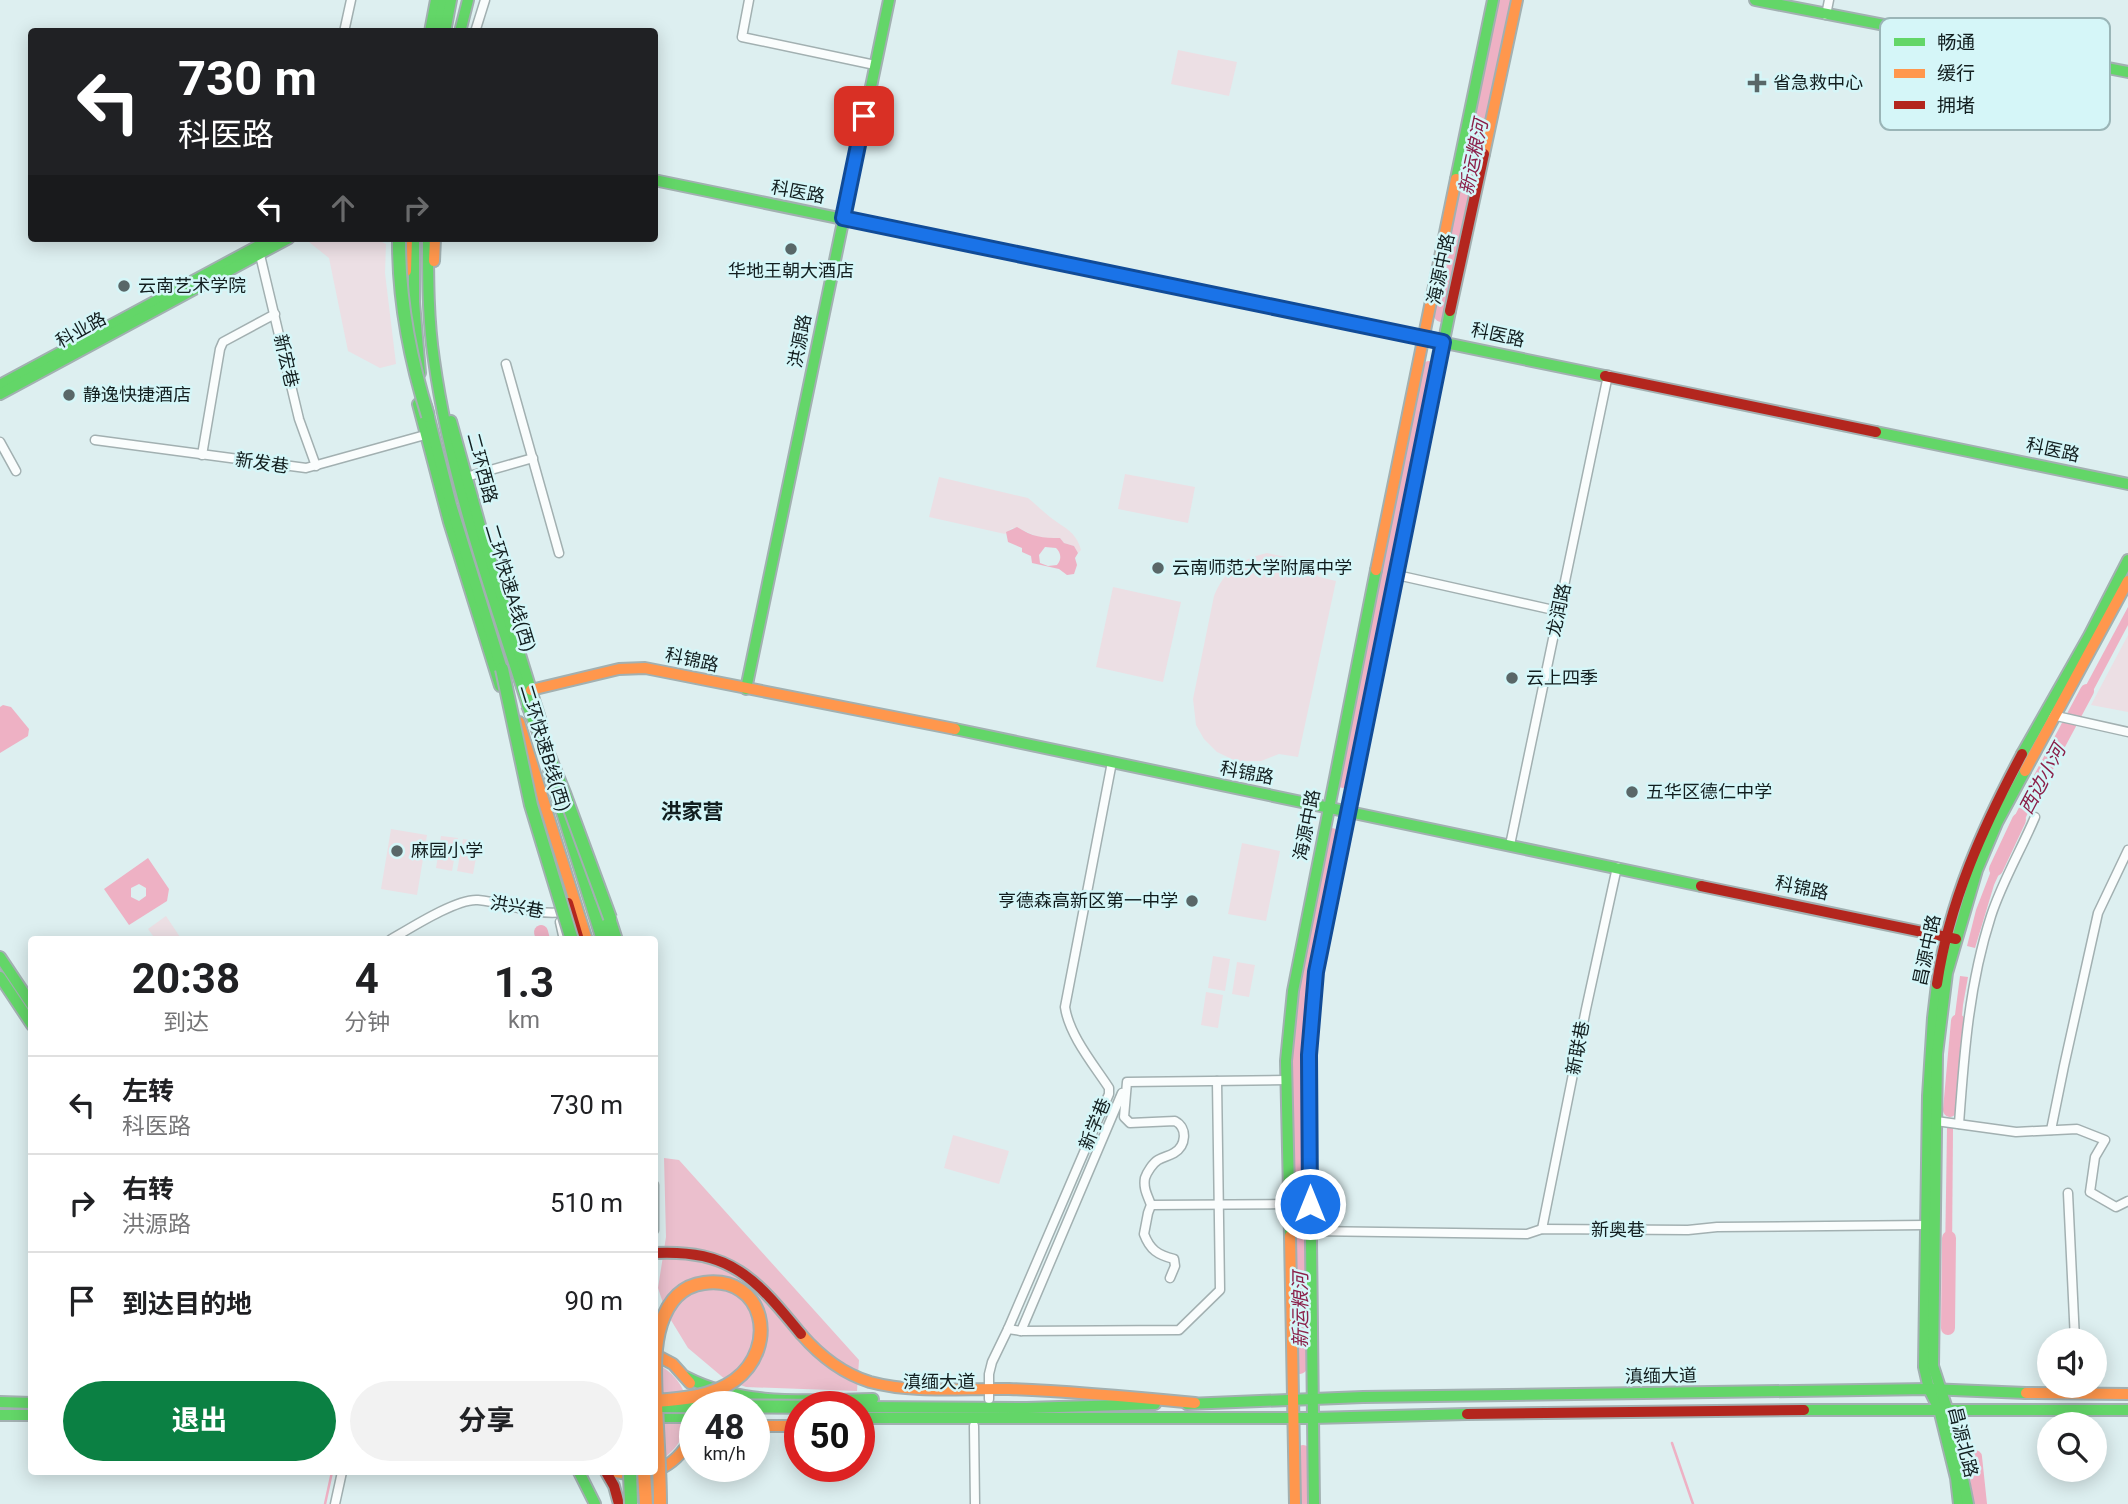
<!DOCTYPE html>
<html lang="zh">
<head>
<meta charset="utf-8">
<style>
  body { margin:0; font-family:Roboto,"Noto Sans SC",sans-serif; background:#f2f2f2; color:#202124; height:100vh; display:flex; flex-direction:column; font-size:26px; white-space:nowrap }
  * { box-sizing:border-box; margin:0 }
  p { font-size:23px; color:#757577 }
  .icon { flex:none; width:38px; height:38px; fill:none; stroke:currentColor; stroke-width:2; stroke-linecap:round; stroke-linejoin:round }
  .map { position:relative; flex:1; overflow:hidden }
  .sheet { position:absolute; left:28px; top:936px; width:630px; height:539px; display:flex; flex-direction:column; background:#fff; border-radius:7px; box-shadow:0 4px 18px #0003 }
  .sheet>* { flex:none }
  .top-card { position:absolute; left:28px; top:28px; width:630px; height:214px; border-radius:7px; box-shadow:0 4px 18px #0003; background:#202124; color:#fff; overflow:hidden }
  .buttons { position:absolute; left:2037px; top:1328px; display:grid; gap:14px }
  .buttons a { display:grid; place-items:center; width:70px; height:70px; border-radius:50%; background:#fff; box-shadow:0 4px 18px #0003; font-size:35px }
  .speed { position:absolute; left:679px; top:1391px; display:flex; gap:14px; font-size:35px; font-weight:700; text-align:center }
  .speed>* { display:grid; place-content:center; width:91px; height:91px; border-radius:50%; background:#fff; box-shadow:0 4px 18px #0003; line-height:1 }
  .speed small { font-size:18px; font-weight:400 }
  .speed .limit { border:10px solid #d22; background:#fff; color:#111 }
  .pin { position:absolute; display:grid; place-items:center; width:60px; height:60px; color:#fff; margin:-30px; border-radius:14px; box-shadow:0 4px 10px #0006 }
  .me { position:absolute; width:77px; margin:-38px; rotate:0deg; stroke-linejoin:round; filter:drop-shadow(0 0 5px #0008) }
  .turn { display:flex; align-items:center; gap:24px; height:147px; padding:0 35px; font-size:32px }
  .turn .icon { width:91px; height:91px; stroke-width:2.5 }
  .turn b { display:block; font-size:49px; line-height:60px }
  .lanes { display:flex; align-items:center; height:66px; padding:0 35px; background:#0003; justify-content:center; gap:35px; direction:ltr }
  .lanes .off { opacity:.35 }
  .eta { display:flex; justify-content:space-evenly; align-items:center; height:119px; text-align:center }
  .eta b { font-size:42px; font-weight:700; line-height:49px }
  .action { display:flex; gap:14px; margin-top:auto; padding:14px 35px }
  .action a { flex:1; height:80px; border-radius:42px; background:#0b8043; color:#fff; font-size:28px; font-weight:700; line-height:80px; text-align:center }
  .action a+a { background:#f2f2f2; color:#202124 }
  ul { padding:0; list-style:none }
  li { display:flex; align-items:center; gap:21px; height:98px; padding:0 35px; border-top:2px solid #e0e0e0 }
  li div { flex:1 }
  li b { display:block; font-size:26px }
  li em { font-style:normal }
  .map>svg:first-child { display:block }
</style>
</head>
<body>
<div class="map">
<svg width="2128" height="1504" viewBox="0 0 2128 1504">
  <rect width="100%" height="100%" fill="#ddeff0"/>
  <g fill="#ecdfe4">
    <path d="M1178,50L1237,62L1229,96L1171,84Z"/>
    <path d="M317,238H374L386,244L385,273L396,364L380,368L348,351L329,258L309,242Z"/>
    <path d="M1125,474L1195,487L1188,523L1118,509Z"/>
    <path d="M939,477L1028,498C1036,504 1042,511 1050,517C1064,528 1076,531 1081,550L1078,553L1074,546L1064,543L1060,538C1053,538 1048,539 1041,538C1031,535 1023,528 1012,528L1005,534L929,517Z"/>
    <path d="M1267,553L1291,558L1310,568L1319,577L1336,581L1298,757L1279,754L1261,761H1236L1217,752L1204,739L1196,725L1193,699L1214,596C1224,571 1241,559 1267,553Z"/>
    <path d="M1113,587L1181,602L1163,682L1096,667Z"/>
    <path d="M2128,635V712L2091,705Z"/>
    <path d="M391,829L427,835L417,895L381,889Z"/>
    <path d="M441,836L458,838L452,871L436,868Z"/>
    <path d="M463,839L479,842L473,874L457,871Z"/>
    <path d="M1242,843L1280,851L1266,921L1228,914Z"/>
    <path d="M166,916L182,940H156L148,929Z"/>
    <path d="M1213,956L1230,959L1225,991L1208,988Z"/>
    <path d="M1237,962L1255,965L1249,997L1232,994Z"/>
    <path d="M1206,992L1223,995L1218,1028L1201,1025Z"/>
    <path d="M953,1135L1009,1151L999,1184L944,1168Z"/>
  </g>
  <g fill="#ebbfcd">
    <path d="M664,1158L679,1160L859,1360L857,1391L746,1387L726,1380L688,1348L666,1312L658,1288L666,1237Z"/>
    <path d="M655,1363C696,1382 700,1434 661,1460Z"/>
  </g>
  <g fill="#eeb1c4" fill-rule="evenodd">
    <path d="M1017,527C1033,537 1042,538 1060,538L1064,543L1074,546L1078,553L1075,558L1077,565L1074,574L1067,575L1059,569L1032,563L1031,556L1022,552V548L1008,542L1006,532ZM1045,547L1056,548C1061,553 1062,559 1057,565L1048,566L1040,563L1039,555Z"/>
    <path d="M2128,607V625L2085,706L2076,704Z"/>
    <path d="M3,705L11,707L29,729L28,736L0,753V707Z"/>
    <path d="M2058,735L2069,737L2055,764L2045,759Z"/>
    <path d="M2037,772L2046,777L2016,837L2006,833Z"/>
    <path d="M1999,850L2008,854L1994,885L1975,948L1967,946L1976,910Z"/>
    <path d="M148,858L169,889L167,901L129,925L104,889ZM139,884L146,888V896L139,901L131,897V888Z"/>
    <path d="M1960,976L1968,977L1963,1005L1960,1039L1952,1038Z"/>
    <path d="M1950,1055L1958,1056L1954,1110H1947Z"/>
    <path d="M1947,1128H1953L1952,1256H1945Z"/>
    <path d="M1944,1281H1952L1951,1327L1944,1328Z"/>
  </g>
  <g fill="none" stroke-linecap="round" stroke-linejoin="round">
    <g stroke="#eeb1c4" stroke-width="2.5">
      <path d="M1672,1443L1693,1504"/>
      <path d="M325,1504L332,1472"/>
    </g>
    <g stroke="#eeb1c4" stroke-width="14">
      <path d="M1441,315L1506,0"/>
      <path d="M1343,781L1429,368"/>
      <path d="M2034,790L2087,691"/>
      <path d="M1996,869L2019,820"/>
      <path d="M541,932L543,940"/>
      <path d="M1950,1110L1958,1021"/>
      <path d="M1948,1328L1949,1238"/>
      <path d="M1300,1367L1296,1128L1298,1026L1306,963L1332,835"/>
      <path d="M1303,1452V1504"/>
      <path d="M1975,1457L1980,1504"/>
    </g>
    <defs>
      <g id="street">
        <path d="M749,0L742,37L875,65"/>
        <path d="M1826,15L1829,0"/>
        <path d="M344,32L351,0"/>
        <path d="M475,32L485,0"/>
        <path d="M260,255L299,419L316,466"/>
        <path d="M506,364L559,553"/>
        <path d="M95,440L306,468L425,435"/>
        <path d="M0,442L16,471"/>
        <path d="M202,455L220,349L223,342L275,314"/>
        <path d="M466,477L533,458"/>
        <path d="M1397,575L1558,611"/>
        <path d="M2052,715L2128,732"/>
        <path d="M1510,845L1608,375"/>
        <path d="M560,922L564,940"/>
        <path d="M390,940C409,929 457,898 478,900C508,903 534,916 564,912"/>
        <path d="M1936,1121L2016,1132L2077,1129L2105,1140L2095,1157L2090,1192L2116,1207L2128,1201"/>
        <path d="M1959,1124C1964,1054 1969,984 1991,916C2002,882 2021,850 2035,817"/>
        <path d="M2051,1130L2064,1066L2098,913L2128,850"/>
        <path d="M654,1185V1230"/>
        <path d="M2068,1193L2075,1340"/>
        <path d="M1151,1205L1290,1204"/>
        <path d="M1542,1229L1586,1009L1617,867"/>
        <path d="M1310,1231L1527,1234L1542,1229L1688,1230L1717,1227L1926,1225"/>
        <path d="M1170,1278L1175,1266L1174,1259C1158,1255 1150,1250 1144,1234L1148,1213L1151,1205C1148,1196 1143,1189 1145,1178C1147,1172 1153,1163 1158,1160C1163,1157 1169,1156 1174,1153C1186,1146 1188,1128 1175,1121L1130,1123L1124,1117L1127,1082L1287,1080"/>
        <path d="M1008,1329L1021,1331L1179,1330L1220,1290L1217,1081"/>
        <path d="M1021,1331L1122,1093"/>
        <path d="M989,1399V1374L992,1362L1008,1329L1109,1094V1088C1094,1065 1069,1035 1065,1007L1112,762"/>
        <path d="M974,1426L975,1504"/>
        <path d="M335,1504L342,1472"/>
      </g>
      <g id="fast">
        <path d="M1755,0L2128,72"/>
        <path d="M430,32L436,0"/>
        <path d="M438,32L444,0"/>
        <path d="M445,32L451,0"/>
        <path d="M460,32L468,0"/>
        <path d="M1456,179L1493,0"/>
        <path d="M654,180L1605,376"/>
        <path d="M414,238V302L420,373"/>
        <path d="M428,238C428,279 428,320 434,360C451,482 494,599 531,715"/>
        <path d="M0,385L273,238"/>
        <path d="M0,394L289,238"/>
        <path d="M418,404L449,522L500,686"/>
        <path d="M426,406L451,505L505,679"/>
        <path d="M451,421L481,529L541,722"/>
        <path d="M1876,432L2128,484"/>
        <path d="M746,689L889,0"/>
        <path d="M955,729L1701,886"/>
        <path d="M2022,754L2089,636L2128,560"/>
        <path d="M549,771L602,940"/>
        <path d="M1356,772L1450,311"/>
        <path d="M598,903L609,940"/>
        <path d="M610,918L617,940"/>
        <path d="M0,957L32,1005"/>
        <path d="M0,977L32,1025"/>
        <path d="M1937,984L1933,1018L1928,1096L1924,1367L1929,1389L1939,1409L1956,1478L1959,1504"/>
        <path d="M1309,1066L1314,1504"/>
        <path d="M1290,1236L1286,1061L1293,991L1376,570"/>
        <path d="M686,1377C744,1407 810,1400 873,1399"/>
        <path d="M0,1402L32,1403"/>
        <path d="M1187,1404L1363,1397L1929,1389L2026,1393"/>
        <path d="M859,1407L1027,1408L1155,1404"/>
        <path d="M1804,1410H2128"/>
        <path d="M0,1415H32"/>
        <path d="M654,1417H695"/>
        <path d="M859,1418H1313L1467,1414"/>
        <path d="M579,1472L595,1504"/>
        <path d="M1968,1504L1952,1424L1933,1366L1937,1054L1947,973L1977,870L1997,823L2025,771"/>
      </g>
      <g id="slow">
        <path d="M1484,154L1517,0"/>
        <path d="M434,261L435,238"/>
        <path d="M406,271L407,238"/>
        <path d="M1376,570L1456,179"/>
        <path d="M531,690L619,669L645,668L955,729"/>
        <path d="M519,722L587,940"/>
        <path d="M2025,771L2128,581"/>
        <path d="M1290,1236L1295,1504"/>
        <path d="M801,1334C820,1356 841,1373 870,1382C915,1394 963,1388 1009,1389C1071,1391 1133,1397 1195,1403"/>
        <path d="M654,1354L673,1364L690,1383"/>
        <path d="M2026,1393L2128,1394"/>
        <path d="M754,1426H800"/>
        <path d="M615,1472C654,1479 678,1466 695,1431"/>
      </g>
      <g id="jam">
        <path d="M1450,311L1484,154"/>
        <path d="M1605,376L1876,432"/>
        <path d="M1701,886L1956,939"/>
        <path d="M568,903L579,940"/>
        <path d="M1937,984C1949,902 1983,827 2022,754"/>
        <path d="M1309,1066L1316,972L1356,772"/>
        <path d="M654,1253C731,1249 756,1279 801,1334"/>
        <path d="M1467,1414L1804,1410"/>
        <path d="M606,1472L614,1486L619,1504"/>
      </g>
    </defs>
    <use href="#street" stroke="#a2b0b1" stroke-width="11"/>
    <use href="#fast" stroke="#a2b0b1" stroke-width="14"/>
    <use href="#slow" stroke="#a2b0b1" stroke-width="14"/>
    <use href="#jam" stroke="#a2b0b1" stroke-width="14"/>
    <use href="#street" stroke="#fafdfd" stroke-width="8"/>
    <use href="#fast" stroke="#63d668" stroke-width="10"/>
    <use href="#slow" stroke="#ff974d" stroke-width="10"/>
    <use href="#jam" stroke="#b3261e" stroke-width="10"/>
    <defs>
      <g id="fast-bridge">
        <path d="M399,242C399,302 410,359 428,416"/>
        <path d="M502,669L531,805L572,940"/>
        <path d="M528,705L564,793L610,918"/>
        <path d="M662,1406L830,1407"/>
        <path d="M630,1472L631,1504"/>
      </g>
      <g id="slow-bridge">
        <path d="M654,1401C682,1399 712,1397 735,1380C779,1347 765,1275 704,1283C681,1286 668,1302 661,1324C653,1349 655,1376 656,1403C657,1437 660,1470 660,1504"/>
        <path d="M644,1472L646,1504"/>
      </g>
    </defs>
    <use href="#fast-bridge" stroke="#a2b0b1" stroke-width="16" stroke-linecap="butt"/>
    <use href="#slow-bridge" stroke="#a2b0b1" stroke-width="16" stroke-linecap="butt"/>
    <use href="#fast-bridge" stroke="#63d668" stroke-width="12"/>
    <use href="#slow-bridge" stroke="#ff974d" stroke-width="12"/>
  </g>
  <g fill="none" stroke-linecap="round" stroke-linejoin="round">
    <defs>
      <path id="route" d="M864,116L843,218L1443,342L1316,972L1309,1055L1310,1204"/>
    </defs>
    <use href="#route" stroke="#114b97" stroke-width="18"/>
    <use href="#route" stroke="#1a73e8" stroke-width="12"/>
  </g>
  <g fill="#596768" stroke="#d5f6f8" stroke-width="2.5">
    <path d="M1753.5 72.5h7v7h7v7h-7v7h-7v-7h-7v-7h7z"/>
    <circle cx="791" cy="249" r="7"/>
    <circle cx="124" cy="286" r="7"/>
    <circle cx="69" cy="395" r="7"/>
    <circle cx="1158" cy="568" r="7"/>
    <circle cx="1512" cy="678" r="7"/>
    <circle cx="1632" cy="792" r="7"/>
    <circle cx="397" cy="851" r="7"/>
    <circle cx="1192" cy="901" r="7"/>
  </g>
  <g text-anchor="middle" stroke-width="5" stroke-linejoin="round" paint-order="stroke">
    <g font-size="18" fill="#121e1f" stroke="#d5f6f8" text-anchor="start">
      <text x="1773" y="89">省急救中心</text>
      <text x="791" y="277" text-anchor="middle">华地王朝大酒店</text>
      <text x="138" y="292">云南艺术学院</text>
      <text x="83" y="401">静逸快捷酒店</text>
      <text x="1172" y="574">云南师范大学附属中学</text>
      <text x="1526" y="684">云上四季</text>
      <text x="1646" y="798">五华区德仁中学</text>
      <text x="411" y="857">麻园小学</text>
      <text x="1178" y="907" text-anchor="end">亨德森高新区第一中学</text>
    </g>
    <g font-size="18" fill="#121e1f" stroke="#d5f6f8">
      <text transform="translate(798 192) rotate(11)" y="6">科医路</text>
      <text transform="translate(1441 269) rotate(-78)" y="6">海源中路</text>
      <text transform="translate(81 330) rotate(-29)" y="6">科业路</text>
      <text transform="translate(1498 335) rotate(12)" y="6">科医路</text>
      <text transform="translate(800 341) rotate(-79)" y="6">洪源路</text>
      <text transform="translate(286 361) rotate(77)" y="6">新宏巷</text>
      <text transform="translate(2053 450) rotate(12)" y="6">科医路</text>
      <text transform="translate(262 463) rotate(8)" y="6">新发巷</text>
      <text transform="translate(482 468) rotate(75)" y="6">二环西路</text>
      <text transform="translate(510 588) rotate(73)" y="6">二环快速A线(西)</text>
      <text transform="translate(1559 610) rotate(-78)" y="6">龙润路</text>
      <text transform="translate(692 660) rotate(12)" y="6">科锦路</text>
      <text transform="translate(545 748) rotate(73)" y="6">二环快速B线(西)</text>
      <text transform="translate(1247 773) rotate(11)" y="6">科锦路</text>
      <text transform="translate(1307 825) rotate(-79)" y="6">海源中路</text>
      <text transform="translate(1802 888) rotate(12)" y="6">科锦路</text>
      <text transform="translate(517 907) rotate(10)" y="6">洪兴巷</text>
      <text transform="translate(1927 950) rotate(-78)" y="6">昌源中路</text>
      <text transform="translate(1578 1048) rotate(-79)" y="6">新联巷</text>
      <text transform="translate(1095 1124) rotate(-68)" y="6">新学巷</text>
      <text x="1618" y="1236">新奥巷</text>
      <text transform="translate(1661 1376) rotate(-1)" y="6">滇缅大道</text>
      <text x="939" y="1388">滇缅大道</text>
      <text transform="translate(1963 1442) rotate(76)" y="6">昌源北路</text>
    </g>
    <g font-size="19" font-style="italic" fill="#8b1f49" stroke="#d5f6f8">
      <text transform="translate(1473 157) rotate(-78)" y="7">新运粮河</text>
      <text transform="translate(2042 779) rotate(-62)" y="7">西边小河</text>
      <text transform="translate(1300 1310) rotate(-90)" y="7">新运粮河</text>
    </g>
    <g font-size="21" font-weight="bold" fill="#121e1f" stroke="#d5f6f8">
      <text x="692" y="819">洪家营</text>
    </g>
  </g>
  <rect x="1880" y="18" width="230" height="112" rx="10" fill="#d5f6f8" stroke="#9ab5b7" stroke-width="2"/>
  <rect x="1894" y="38" width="31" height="8" fill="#63d668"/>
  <rect x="1894" y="69" width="31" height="9" fill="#ff974d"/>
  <rect x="1894" y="101" width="31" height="8" fill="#b3261e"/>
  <g font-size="19" fill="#121e1f">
    <text x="1937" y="49">畅通</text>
    <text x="1937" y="80">缓行</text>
    <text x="1937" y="112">拥堵</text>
  </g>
</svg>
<div class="buttons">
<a><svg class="icon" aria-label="sound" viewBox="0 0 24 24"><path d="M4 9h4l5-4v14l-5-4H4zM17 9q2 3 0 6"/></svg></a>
<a><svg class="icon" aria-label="search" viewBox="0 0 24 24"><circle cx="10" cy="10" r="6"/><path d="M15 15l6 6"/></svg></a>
</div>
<div class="speed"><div>48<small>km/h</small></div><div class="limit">50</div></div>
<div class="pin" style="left:864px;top:116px;background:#d93025"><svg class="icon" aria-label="arrive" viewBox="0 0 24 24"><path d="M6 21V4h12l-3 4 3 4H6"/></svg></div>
<svg class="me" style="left:1310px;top:1204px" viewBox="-20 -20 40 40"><circle r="17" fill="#1a73e8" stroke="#fff" stroke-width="3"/><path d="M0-11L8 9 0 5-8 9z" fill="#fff"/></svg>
<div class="top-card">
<div class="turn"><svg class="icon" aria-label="left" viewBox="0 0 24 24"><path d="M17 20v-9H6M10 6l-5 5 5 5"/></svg><div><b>730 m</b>科医路</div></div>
<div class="lanes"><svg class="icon" aria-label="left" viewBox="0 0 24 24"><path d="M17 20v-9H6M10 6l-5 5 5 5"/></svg><svg class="icon off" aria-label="ahead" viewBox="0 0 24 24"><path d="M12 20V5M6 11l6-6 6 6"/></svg><svg class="icon off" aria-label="right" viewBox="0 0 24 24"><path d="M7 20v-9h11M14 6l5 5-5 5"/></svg></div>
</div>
<section class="sheet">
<div class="eta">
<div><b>20:38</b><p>到达</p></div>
<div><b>4</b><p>分钟</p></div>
<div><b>1.3</b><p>km</p></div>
</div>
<ul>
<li><svg class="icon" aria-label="left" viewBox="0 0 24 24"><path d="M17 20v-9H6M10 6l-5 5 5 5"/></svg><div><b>左转</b><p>科医路</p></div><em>730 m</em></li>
<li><svg class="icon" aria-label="right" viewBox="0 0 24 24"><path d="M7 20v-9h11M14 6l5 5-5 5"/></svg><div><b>右转</b><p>洪源路</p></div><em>510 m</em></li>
<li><svg class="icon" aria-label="arrive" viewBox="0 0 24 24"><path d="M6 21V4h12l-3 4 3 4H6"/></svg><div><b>到达目的地</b></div><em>90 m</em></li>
</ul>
<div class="action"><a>退出</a><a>分享</a></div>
</section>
</div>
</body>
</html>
